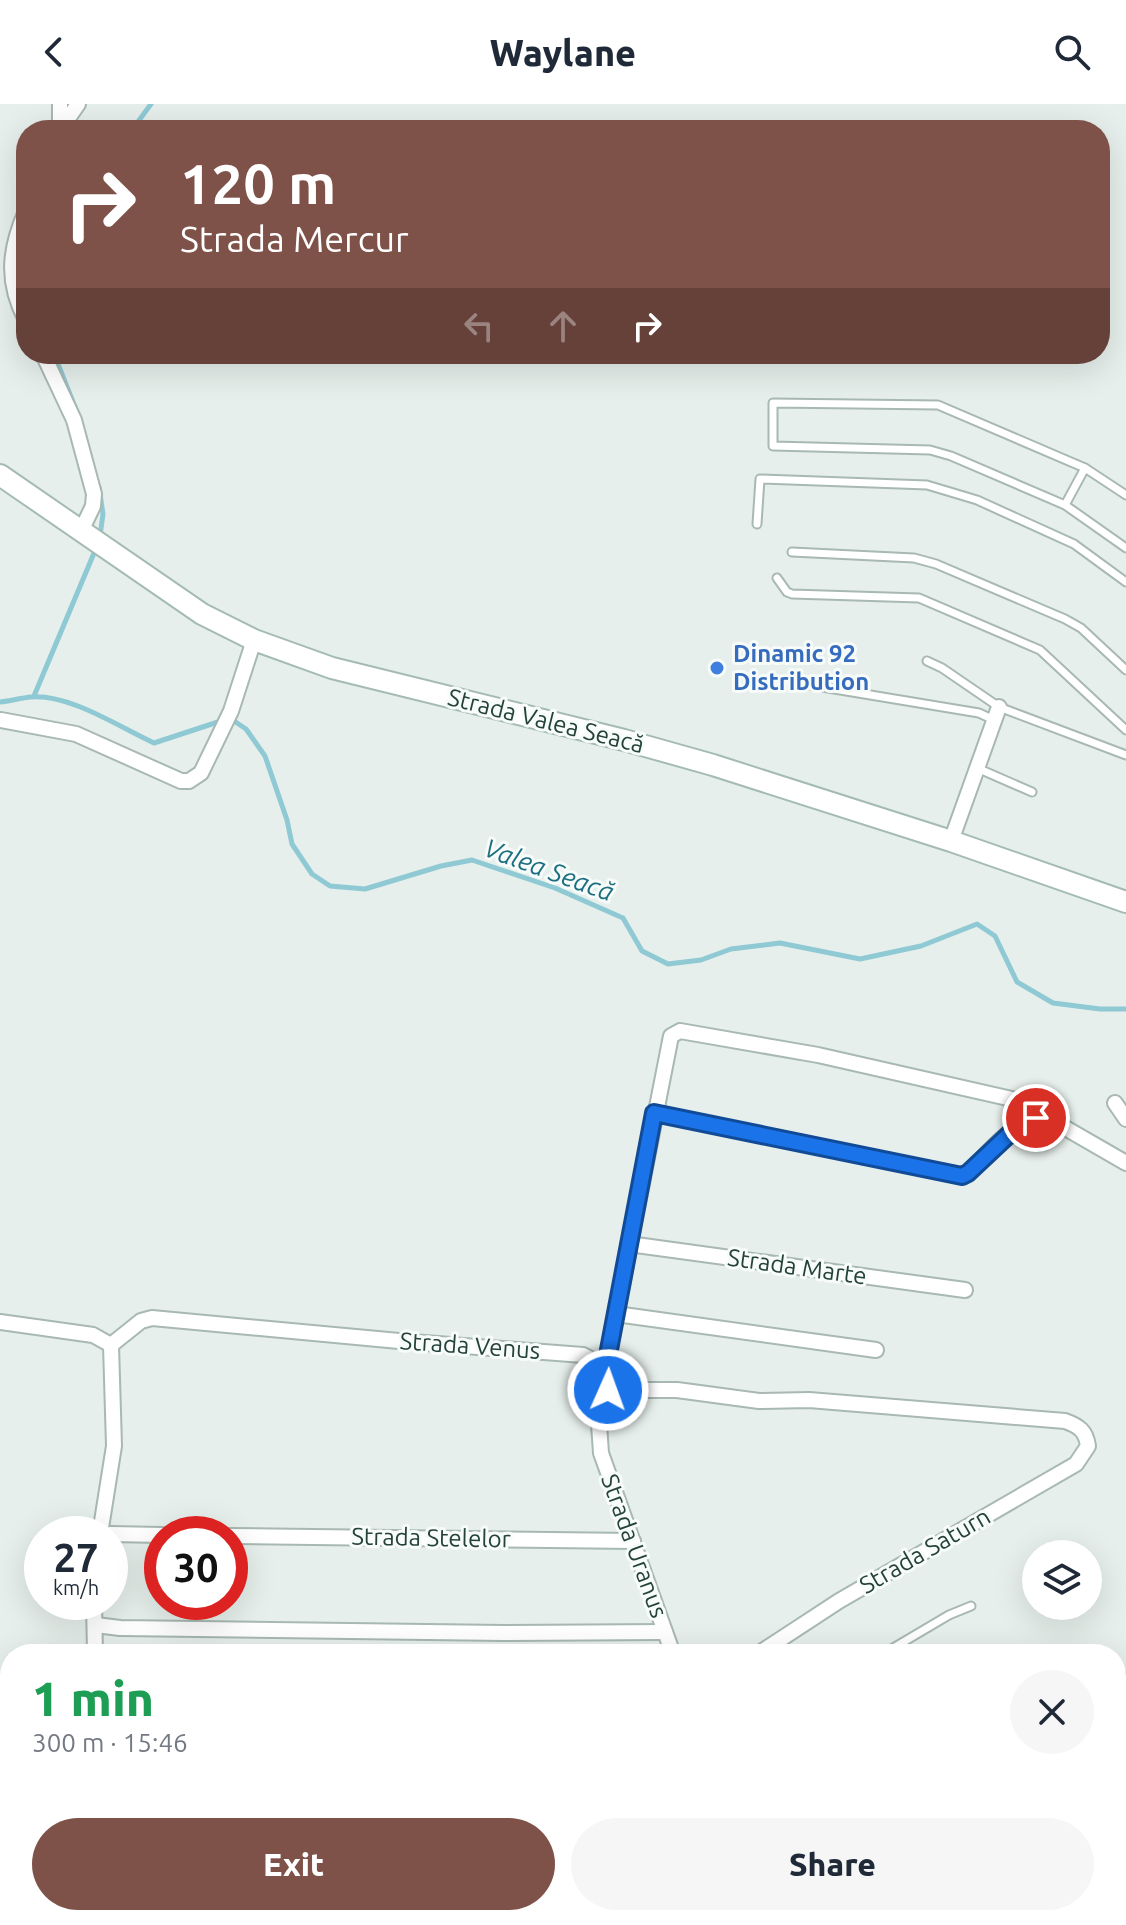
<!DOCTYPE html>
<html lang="en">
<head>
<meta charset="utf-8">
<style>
  body { margin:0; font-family:Ubuntu,sans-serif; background:#f6f6f7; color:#1f2937; height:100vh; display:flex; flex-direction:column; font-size:30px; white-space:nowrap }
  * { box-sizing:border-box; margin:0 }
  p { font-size:26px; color:#747a83 }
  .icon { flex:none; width:44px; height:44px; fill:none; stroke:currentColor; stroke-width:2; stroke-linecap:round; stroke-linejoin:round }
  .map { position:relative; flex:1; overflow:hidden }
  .details { position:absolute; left:0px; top:1540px; width:1126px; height:282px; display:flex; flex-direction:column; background:#fff; border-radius:32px 32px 0 0; box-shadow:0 8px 32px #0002 }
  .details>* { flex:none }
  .banner { position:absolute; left:16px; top:16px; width:1094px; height:244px; border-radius:32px; box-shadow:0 8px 32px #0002; background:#7f5249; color:#fff; overflow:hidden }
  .controls { position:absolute; left:1022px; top:1436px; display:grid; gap:16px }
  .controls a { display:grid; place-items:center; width:80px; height:80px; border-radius:50%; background:#fff; box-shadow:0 8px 32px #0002; font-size:40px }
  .speed { position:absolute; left:24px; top:1412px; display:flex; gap:16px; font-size:40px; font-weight:700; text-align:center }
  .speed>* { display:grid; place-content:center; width:104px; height:104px; border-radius:50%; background:#fff; box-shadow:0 8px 32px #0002; line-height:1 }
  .speed small { font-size:20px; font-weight:400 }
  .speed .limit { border:12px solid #d22; background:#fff; color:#111 }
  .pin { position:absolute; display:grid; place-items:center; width:68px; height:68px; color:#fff; margin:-34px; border:4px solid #fff; border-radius:50%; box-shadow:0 2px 8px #0007 }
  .me { position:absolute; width:88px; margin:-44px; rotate:2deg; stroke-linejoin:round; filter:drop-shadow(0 0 6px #0008) }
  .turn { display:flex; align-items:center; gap:28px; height:168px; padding:0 32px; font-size:36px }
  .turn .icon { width:104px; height:104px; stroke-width:2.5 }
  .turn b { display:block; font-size:56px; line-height:68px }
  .lanes { display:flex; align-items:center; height:76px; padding:0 32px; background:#0003; justify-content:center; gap:40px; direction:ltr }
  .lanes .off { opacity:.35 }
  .round { display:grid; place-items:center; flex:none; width:84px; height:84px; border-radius:42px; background:#f6f6f7 }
  .head { display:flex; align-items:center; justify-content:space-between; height:136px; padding:0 32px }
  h1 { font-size:48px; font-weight:800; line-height:60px; color:#1e9e55 }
  .button { display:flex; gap:16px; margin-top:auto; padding:16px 32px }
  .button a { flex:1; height:92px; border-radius:48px; background:#7f5249; color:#fff; font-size:32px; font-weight:800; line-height:92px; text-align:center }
  .button a+a { background:#f6f6f7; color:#1f2937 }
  header { display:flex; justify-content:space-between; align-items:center; height:104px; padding:0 32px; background:#fff; font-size:36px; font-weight:800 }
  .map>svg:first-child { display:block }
</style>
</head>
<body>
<header><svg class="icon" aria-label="back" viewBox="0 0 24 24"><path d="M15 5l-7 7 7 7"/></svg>Waylane<svg class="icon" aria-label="search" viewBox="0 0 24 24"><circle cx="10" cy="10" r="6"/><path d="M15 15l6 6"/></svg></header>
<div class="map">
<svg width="1126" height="1821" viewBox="0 0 1126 1821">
  <rect width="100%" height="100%" fill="#e6efeb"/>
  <path fill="#d4dfda" d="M1126,1621V1821H879L887,1812H1116V1627Z"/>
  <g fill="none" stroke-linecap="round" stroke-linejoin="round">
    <g stroke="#8ec9d4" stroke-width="5">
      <path d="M132,26L151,0"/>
      <path d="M19,158L26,145"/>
      <path d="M54,250L77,308"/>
      <path d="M99,383L103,410L100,432"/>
      <path d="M34,592L97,442"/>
      <path d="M0,598C10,597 21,594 31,593C70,590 119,623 154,639L221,617"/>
      <path d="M231,615L246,625L265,652L287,716L292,740L312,770L330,782L365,785L441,762L472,756L555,784L623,814L642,847L668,860L701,856L731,845L780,839L860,855L921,842L977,820L995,832L1017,878L1053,899L1100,905H1126"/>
    </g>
    <defs>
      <g id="service">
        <path d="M1126,391L1085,364L938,301L773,299V342L930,346L951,352L1065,401L1126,444"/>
        <path d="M1065,401L1085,364"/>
        <path d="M757,420L760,375L927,381L977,396L1074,440L1126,478"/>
        <path d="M792,448L914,454L936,460L1065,515L1081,524L1126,566"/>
        <path d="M777,474L787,488L792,490L919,494L1040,546L1126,626"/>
        <path d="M927,557L942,564L999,603L1126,651"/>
        <path d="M810,581L979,609L994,616"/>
        <path d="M977,664L1032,688"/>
        <path d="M883,1550L949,1511L971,1502"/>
        <path d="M1116,1620L1126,1614"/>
        <path d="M1053,1812L1058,1821"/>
        <path d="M1068,1812L1073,1821"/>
        <path d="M0,1820L1,1821"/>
        <path d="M81,1821L91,1812"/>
        <path d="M182,1821L191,1812"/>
        <path d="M298,1821L308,1812"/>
        <path d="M371,1821L382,1812"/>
        <path d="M565,1821V1812"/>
        <path d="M866,1821L873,1812"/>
      </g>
      <g id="minor">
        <path d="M60,26L78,0"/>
        <path d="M60,26V0"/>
        <path d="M26,107C9,146 6,178 26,216"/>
        <path d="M43,250L74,316L94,390L93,402L81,427"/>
        <path d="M1,616L76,630L181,677H189L201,669L231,607L254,536"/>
        <path d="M951,737L999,603"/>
        <path d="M1115,999L1126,1015"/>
        <path d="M654,1009L962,1072L968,1069C989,1049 1016,1011 1048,1014L1126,1059"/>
        <path d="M629,1140L965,1186"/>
        <path d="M616,1210L876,1246"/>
        <path d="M0,1218L93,1231L111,1241"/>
        <path d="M111,1241L141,1217L152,1214L399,1237L583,1251L598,1259L605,1273"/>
        <path d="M604,1272L671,932L680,927L818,951L1034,1000L1041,1013"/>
        <path d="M608,1286H677L759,1297L809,1296L1065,1317C1079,1322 1086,1327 1088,1342L1076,1360L839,1497L758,1550"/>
        <path d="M608,1286L599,1320L601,1349L673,1550"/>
        <path d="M100,1430L114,1342L111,1241"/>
        <path d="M110,1430L162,1431"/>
        <path d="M230,1432L633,1437"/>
        <path d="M94,1498L95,1550"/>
        <path d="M96,1521L120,1524L503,1529L665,1528"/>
        <path d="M0,1681L10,1682"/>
        <path d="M23,1812L25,1821"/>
        <path d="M601,1821L605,1812"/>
      </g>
      <path id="secondary" d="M0,371L202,510L254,536L332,564L624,636L713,661L951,737L1126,798"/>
      <g id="primary">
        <path d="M1116,1587L1126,1581"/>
        <path d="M815,1821L822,1812"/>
      </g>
    </defs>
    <use href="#service" stroke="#a8b8b2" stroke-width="11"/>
    <use href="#minor" stroke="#a8b8b2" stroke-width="18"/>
    <use href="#secondary" stroke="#a4bbb3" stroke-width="24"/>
    <use href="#primary" stroke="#c2cac8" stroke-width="28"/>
    <use href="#service" stroke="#fff" stroke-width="7"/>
    <use href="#minor" stroke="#fff" stroke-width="14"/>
    <use href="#secondary" stroke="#fff" stroke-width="20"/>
    <use href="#primary" stroke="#6aa596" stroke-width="24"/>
  </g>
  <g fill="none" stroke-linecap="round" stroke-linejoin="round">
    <defs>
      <path id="route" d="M608,1286L604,1272L654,1009L962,1072L968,1069L1018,1022L1036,1014"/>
    </defs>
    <use href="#route" stroke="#114b97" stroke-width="20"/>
    <use href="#route" stroke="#1a73e8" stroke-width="14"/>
  </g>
  <circle fill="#3f7fe0" stroke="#f7fbf9" stroke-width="3" cx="717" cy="564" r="8"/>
  <g text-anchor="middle" stroke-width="6" stroke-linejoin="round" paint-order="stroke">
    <g font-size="24" font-weight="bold" fill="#366cbe" stroke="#f7fbf9" text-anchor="start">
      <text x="733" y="558">Dinamic 92<tspan x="733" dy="28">Distribution</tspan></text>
    </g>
    <g font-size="24" fill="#24423a" stroke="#f7fbf9">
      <text transform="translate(546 617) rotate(14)" y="8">Strada Valea Seacă</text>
      <text transform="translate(797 1163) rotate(8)" y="8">Strada Marte</text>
      <text transform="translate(470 1242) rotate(4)" y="8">Strada Venus</text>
      <text transform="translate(431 1434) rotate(1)" y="8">Strada Stelelor</text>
      <text transform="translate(634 1442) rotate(70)" y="8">Strada Uranus</text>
      <text transform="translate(925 1447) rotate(-30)" y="8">Strada Saturn</text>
    </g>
    <g font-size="26" font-style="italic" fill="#1c6f80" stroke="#f7fbf9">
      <text transform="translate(549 766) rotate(20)" y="9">Valea Seacă</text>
    </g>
  </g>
</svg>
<div class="controls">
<a><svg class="icon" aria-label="layers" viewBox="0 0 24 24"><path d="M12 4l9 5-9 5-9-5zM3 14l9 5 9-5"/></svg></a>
</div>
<div class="speed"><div>27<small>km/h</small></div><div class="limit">30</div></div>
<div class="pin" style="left:1036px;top:1014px;background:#d93025"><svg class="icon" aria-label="arrive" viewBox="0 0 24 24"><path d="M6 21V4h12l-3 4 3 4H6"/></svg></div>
<svg class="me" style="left:608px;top:1286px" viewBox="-20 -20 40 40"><circle r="17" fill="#1a73e8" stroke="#fff" stroke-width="3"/><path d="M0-11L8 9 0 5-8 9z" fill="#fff"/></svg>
<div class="banner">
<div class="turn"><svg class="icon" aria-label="right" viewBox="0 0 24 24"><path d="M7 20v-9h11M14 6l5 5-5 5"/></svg><div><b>120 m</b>Strada Mercur</div></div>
<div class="lanes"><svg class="icon off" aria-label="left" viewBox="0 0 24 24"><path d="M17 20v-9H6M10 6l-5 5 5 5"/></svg><svg class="icon off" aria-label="ahead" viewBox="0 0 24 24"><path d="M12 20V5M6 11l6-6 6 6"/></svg><svg class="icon" aria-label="right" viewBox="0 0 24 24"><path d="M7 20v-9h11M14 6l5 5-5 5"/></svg></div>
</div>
<section class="details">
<div class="head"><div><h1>1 min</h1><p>300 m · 15:46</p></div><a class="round"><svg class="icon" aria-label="close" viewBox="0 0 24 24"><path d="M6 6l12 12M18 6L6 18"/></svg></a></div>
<div class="button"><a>Exit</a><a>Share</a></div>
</section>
</div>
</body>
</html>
